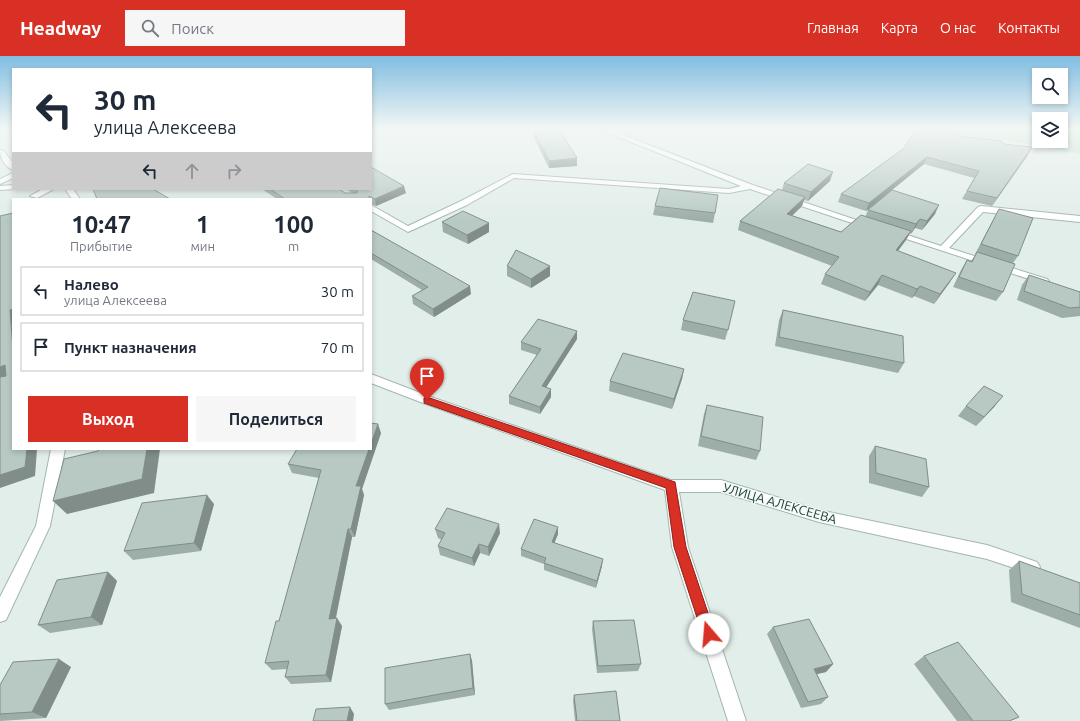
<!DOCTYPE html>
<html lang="ru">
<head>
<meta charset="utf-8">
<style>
  body { margin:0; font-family:Ubuntu,sans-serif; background:#f6f6f7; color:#1f2937; height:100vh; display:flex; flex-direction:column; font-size:15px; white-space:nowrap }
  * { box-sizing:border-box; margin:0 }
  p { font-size:13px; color:#747a83 }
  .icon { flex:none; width:22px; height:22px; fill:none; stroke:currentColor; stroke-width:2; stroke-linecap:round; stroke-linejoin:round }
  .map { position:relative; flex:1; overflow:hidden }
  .side { position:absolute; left:12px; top:142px; width:360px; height:252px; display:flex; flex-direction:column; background:#fff; border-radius:0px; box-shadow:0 2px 6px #0003 }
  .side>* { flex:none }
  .hud { position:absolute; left:12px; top:12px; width:360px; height:122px; border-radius:0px; box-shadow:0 2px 6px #0003; background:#fff; color:#1f2937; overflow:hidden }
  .buttons { position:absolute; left:1032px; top:12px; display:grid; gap:8px }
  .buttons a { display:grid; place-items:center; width:36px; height:36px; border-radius:0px; background:#fff; box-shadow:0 2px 6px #0003; font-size:20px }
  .pin { position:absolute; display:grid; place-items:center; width:34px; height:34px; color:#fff; margin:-41px -17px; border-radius:50% 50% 50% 0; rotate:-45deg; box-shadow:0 0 4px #0007 }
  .pin .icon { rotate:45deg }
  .me { position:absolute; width:44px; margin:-22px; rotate:342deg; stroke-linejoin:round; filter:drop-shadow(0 0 3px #0008) }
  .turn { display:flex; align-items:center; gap:14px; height:84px; padding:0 16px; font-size:18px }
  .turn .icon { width:52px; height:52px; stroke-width:2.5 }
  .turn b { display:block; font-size:28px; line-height:34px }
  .lanes { display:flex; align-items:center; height:38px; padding:0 16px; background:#0003; justify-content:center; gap:20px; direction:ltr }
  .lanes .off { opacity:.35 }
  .eta { display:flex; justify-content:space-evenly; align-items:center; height:68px; text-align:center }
  .eta b { font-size:24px; font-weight:600; line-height:28px }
  .primary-button { display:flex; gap:8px; margin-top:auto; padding:8px 16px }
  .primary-button a { flex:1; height:46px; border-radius:0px; background:#d93025; color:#fff; font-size:16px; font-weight:600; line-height:46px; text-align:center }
  .primary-button a+a { background:#f6f6f7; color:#1f2937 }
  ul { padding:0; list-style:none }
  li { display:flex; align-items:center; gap:12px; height:50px; margin:0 8px 6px; padding:0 8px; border:2px solid #e0e1e3; border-radius:0px }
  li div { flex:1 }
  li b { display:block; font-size:15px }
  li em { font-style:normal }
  header { display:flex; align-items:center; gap:24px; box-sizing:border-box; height:56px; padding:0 20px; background:#d93025; color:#fff }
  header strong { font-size:19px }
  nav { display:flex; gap:22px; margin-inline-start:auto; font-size:14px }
  .search { width:280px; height:36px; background:#f6f6f7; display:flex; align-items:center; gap:10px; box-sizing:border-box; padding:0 14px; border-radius:0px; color:#747a83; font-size:15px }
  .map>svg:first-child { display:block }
</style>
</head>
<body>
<header>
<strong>Headway</strong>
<div class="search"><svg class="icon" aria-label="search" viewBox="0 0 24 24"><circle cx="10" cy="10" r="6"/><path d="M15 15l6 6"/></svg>Поиск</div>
<nav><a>Главная</a><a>Карта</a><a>О нас</a><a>Контакты</a></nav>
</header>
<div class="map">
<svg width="1080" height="665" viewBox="0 0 1080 665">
  <rect width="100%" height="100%" fill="#e2eee9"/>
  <path fill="#bae0c4" d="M903,72H1039V85H1061V72H1080V98L1011,85Z"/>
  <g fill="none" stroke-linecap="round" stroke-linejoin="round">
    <defs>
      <g id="street">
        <path d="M596,72H605L750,128L874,170L873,172H867L750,133L729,137L514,122L467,149L408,176L371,155V149L408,170L461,145L513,118L729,133L741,130Z"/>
        <path d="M13,129V133H15L0,134V130Z"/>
        <path d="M43,133H54L37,142L30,140Z"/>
        <path d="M65,133H73L80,143H72Z"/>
        <path d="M981,150L1080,160V166L983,156L949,192L1047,223L1049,225L1047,227H1041L888,177L892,174L941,190L978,151Z"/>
        <path d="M371,318L431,341L671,424H721L819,454L987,489L1037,506L1040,511L1037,516L1032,518L987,503L819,466L721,436H679L688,491L746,665H728L672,491L665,434L423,347L371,327Z"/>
        <path d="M51,393H65L50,470L6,564L0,566V541L36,470Z"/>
      </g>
      <g id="secondary">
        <path d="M0,94H3L13,107V114C5,111 0,102 0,94Z"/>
        <path d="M13,117V122L0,128V123Z"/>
      </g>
    </defs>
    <use href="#street" stroke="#a4b6b0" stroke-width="2"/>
    <use href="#secondary" stroke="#a0bab1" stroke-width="2"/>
    <use href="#street" fill="#fff" fill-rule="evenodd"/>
    <use href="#secondary" fill="#fff" fill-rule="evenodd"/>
  </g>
  <g fill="#9dada7">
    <path d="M534,75L577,110L549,112L534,82Z"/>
    <path d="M959,80L1004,88L1032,91L992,150L962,143L974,122L924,108L866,155L838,146L841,138Z"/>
    <path d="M830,125L808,145L804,144L802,150L792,160L841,176L865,161L868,154L935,158L922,174L915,172L911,178L910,177L906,184L898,195L950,226L934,248L914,240L912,242L878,229L865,245L821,228L825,218L832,210L738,174L740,165L782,134L784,127Z"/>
    <path d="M262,133H339L345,137H352L346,133H371L406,137L376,150L371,148V143H277Z"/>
    <path d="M655,150L715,157L713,167L653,159Z"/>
    <path d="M999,153L1018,200L1013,207L1003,236L996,245L953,231L961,214L967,204L971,205L976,198H975L994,162Z"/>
    <path d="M442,166L489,176L468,188L443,176Z"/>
    <path d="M371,174L471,238L434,261L413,248L412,240L422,234L371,203Z"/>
    <path d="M507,210H550V220L531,232L507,220Z"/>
    <path d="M1029,219L1080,236V260L1062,262L1017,244L1022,229Z"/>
    <path d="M783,254L904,307L898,317L775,290L779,264Z"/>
    <path d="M683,264L728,274L725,284L681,274Z"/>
    <path d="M577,283L546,331L551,341L540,358L509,348V340L537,299L521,294V286Z"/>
    <path d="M684,313L682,323L672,353L609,335L610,325Z"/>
    <path d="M707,349L760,395L756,404L698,390L704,358Z"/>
    <path d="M966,350H995L976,370L958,360Z"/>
    <path d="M381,377L362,433L364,439L355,481H352L336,562L342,570L331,626L291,628L285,621L287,613L272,614L265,607L279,565L319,422L292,417L288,408Z"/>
    <path d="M875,390L929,431L922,441L869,427V400Z"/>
    <path d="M214,448L201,495L133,504L124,495Z"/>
    <path d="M558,471V478L554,487L602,510L596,532L544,514V508L521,500V493Z"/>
    <path d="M435,473L500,477L489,500L480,497L474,510L440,499L438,490L442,484L438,482Z"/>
    <path d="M1019,505L1080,527V572L1011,546L1009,514Z"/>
    <path d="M108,516L117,525L102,569L50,577L38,569Z"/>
    <path d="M593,565L641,608L638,615L597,617L592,573Z"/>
    <path d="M773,571L833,608L826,616L817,618L828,641L821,648L801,652L767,578Z"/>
    <path d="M470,598L472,605L475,639L389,654L385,648Z"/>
    <path d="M924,600L1019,661L1010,665H957L914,608Z"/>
    <path d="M71,611L46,662L0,665V629Z"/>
    <path d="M574,639L620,665H575L573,645Z"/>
  </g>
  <g fill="#808d88">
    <path d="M1032,91L1028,99L992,150L997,142Z"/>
    <path d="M927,101L924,108L866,155L869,147Z"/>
    <path d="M577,102V110L549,112V105Z"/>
    <path d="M833,116L830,125L808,145L811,136Z"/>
    <path d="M404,130L406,137L376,150L375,143Z"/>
    <path d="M805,141L802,150L784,167L787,158Z"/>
    <path d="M939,149L935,158L922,174L927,165Z"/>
    <path d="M920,163L915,172L911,178L916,168Z"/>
    <path d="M489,167V176L468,188L467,179Z"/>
    <path d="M911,175L906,184L891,204L896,194Z"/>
    <path d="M550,210V220L531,232V223Z"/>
    <path d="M956,217L950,226L934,248L940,238Z"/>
    <path d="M882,219L878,229L865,245L870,236Z"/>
    <path d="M470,230L471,238L434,261L433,253Z"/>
    <path d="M920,230L914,240L912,242L917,233Z"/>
    <path d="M13,253V293L10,254Z"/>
    <path d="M577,275V283L542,338V330Z"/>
    <path d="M5,309L13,318L0,323V311Z"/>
    <path d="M684,313L682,323L672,353L674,343Z"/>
    <path d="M551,333V341L540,358V351Z"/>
    <path d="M1003,340L995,350L976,370L984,361Z"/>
    <path d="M378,368L381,377L362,433L364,439L355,481L351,473L356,430L369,393H371V388Z"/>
    <path d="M27,393H37L35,420L0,432V419Z"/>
    <path d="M147,393H160L154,437L67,458L53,445Z"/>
    <path d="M207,439L214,448L201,495L194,487Z"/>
    <path d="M499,468L500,477L489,500L488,491Z"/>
    <path d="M558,471V478L552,493V486Z"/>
    <path d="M348,473L352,481L334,570L329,563Z"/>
    <path d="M479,488L480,497L474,510L472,502Z"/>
    <path d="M603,503L602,510L596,532L597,525Z"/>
    <path d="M108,516L117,525L102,569L91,561Z"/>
    <path d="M337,562L342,570L331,626L326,619Z"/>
    <path d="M470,598L472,605L475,639L473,632Z"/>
    <path d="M59,603L71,611L46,662L32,656Z"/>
    <path d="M833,608L826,616L808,620L814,613Z"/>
    <path d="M350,651L354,658L353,665H347Z"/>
  </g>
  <g fill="#b7c9c2" stroke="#808d88">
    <path d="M542,72H558L577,102L549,105L534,75Z"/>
    <path d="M917,72L957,76L959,80L1002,85L1004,88L1032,91L997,142L967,135L979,115L927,101L869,147L841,138L903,93Z"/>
    <path d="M808,108L833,116L811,136L784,127Z"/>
    <path d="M371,111L404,130L375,143L369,140V143H285L270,133H339L345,137H356L358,136L354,133H371Z"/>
    <path d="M660,132L718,139L715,157L655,150Z"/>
    <path d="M93,133H153L170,143H97Z"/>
    <path d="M778,133L805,141L787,158L841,176L861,159L911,175L896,194L956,217L940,238L920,230L917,233L882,219L870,236L825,218L839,201L740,165Z"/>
    <path d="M892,134L939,149L927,165L920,163L916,168L868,154Z"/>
    <path d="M999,153L1033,162L1018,200L981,188Z"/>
    <path d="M463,155L489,167L467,179L442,166Z"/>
    <path d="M13,157V253L10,254L13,293V393H27L25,411L0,419V321L6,320L5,309L0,311V160Z"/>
    <path d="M371,174L470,230L433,253L412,240L428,231L371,197Z"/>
    <path d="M516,194L550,210L531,223L507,210Z"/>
    <path d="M977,196L1015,208L1003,236L959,221L967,204L972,206Z"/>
    <path d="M1029,219L1080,236V251L1070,252L1024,235Z"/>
    <path d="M693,236L735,245L728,274L683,264Z"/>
    <path d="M783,254L903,280L904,307L779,281Z"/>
    <path d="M538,263L577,275L542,330L551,333L540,351L509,340L541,293L521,286Z"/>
    <path d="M623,297L684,313L674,343L610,325Z"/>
    <path d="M984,330L1003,340L984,361L966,350Z"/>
    <path d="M707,349L763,361L760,395L701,380Z"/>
    <path d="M371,367L378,368L371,388Z"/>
    <path d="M875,390L926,403L929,431L876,417Z"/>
    <path d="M99,393H147L142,423L53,445L64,403L98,395Z"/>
    <path d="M297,393H369L356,430H361L351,473H348L329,563L337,562L326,619L285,621L289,605L265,607L276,565H279L321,414L288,408Z"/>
    <path d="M207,439L194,487L124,495L142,447Z"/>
    <path d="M447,452L499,468L488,491L479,488L472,502L438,490L445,477L435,473Z"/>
    <path d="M534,463L558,471L552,486L603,503L597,525L544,507L546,502L521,493Z"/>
    <path d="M1019,505L1080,527V559L1022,538Z"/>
    <path d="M108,516L91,561L38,569L57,524Z"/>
    <path d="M809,563L833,608L814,613L828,641L808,646L773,571Z"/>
    <path d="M634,564L641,608L598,610L593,565Z"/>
    <path d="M958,586L1019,661L1009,665H973L924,600Z"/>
    <path d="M470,598L473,632L385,648V612Z"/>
    <path d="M59,603L32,656L0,658V629L13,606Z"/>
    <path d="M616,635L620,665H577L574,639Z"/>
    <path d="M350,651L347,665H313L316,653Z"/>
  </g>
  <linearGradient id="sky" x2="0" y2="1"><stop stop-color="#81bde1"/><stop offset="0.44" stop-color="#f2f7f5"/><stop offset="1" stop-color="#f2f7f5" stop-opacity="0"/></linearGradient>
  <rect width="1080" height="165" fill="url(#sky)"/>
  <path fill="#d93025" stroke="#8d1f18" d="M427,341L675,426L686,491L715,578L713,583L709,584L704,583L674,491L666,432L424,347V342Z"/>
  <g text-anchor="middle" stroke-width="3" stroke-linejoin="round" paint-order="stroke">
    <g font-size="13" fill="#214038" stroke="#f3faf7">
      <text transform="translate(780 447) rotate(16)" y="5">УЛИЦА АЛЕКСЕЕВА</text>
    </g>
  </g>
</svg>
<div class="buttons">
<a><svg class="icon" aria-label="search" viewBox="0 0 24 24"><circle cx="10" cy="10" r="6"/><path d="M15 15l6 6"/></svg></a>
<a><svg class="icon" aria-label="layers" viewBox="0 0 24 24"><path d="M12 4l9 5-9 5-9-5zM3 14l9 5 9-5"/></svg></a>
</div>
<div class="pin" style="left:427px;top:344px;background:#d93025"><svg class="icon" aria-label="arrive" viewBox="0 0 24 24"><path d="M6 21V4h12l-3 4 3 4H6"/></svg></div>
<svg class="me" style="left:709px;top:578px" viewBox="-20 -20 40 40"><circle r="19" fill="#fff"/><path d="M0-13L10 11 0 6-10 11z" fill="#d93025"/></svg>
<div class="hud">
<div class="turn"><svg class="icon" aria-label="left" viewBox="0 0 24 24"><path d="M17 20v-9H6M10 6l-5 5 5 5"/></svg><div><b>30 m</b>улица Алексеева</div></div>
<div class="lanes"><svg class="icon" aria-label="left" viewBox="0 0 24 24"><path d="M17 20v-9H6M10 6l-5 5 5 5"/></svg><svg class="icon off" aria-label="ahead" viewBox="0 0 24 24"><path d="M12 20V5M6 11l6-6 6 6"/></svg><svg class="icon off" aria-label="right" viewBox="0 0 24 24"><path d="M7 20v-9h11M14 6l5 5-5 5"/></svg></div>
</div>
<section class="side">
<div class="eta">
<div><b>10:47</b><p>Прибытие</p></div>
<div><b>1</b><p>мин</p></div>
<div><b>100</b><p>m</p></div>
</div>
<ul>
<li><svg class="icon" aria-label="left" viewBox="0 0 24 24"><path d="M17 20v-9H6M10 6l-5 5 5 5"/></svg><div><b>Налево</b><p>улица Алексеева</p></div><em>30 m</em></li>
<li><svg class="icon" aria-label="arrive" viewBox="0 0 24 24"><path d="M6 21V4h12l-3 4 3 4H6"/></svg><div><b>Пункт назначения</b></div><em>70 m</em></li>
</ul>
<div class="primary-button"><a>Выход</a><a>Поделиться</a></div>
</section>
</div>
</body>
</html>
